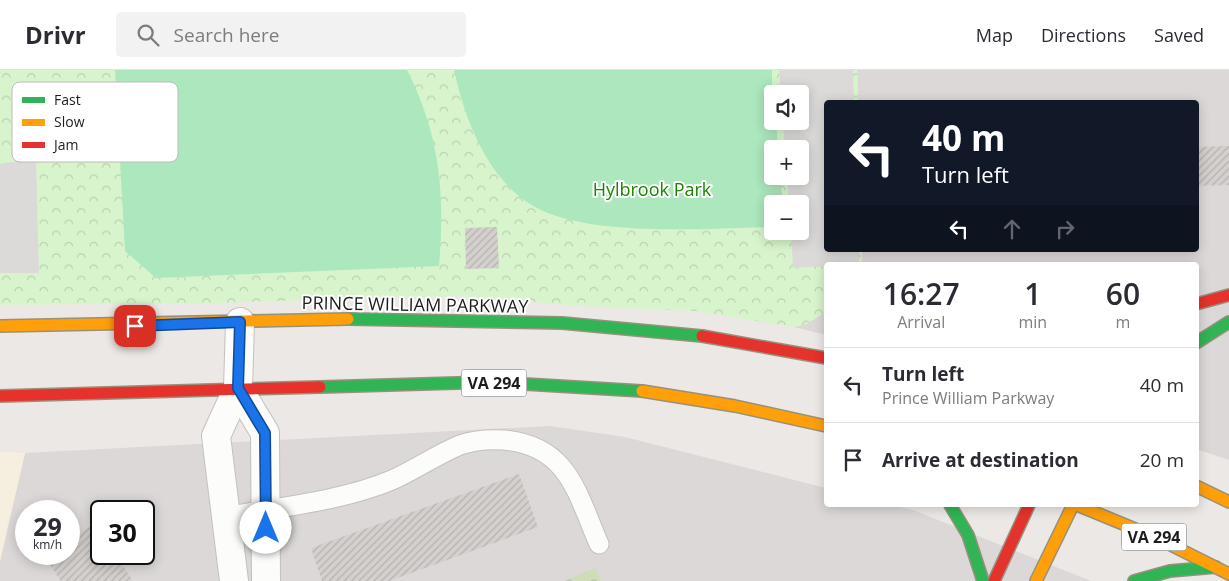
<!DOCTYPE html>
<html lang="en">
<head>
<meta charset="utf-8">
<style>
  body { margin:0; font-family:"Open Sans",sans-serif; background:#f2f2f3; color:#2b2b33; height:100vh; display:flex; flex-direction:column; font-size:19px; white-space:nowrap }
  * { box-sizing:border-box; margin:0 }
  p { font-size:16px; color:#7c7c81 }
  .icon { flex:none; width:28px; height:28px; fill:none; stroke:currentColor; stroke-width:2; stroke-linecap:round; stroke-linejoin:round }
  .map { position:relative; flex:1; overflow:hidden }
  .drawer { position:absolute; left:824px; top:192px; width:375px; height:245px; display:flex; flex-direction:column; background:#fff; border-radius:5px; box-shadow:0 2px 12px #0003 }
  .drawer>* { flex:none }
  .banner { position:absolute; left:824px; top:30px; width:375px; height:152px; border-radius:5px; box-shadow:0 2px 12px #0003; background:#111827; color:#fff; overflow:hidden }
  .buttons { position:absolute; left:764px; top:15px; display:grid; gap:10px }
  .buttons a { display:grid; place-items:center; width:45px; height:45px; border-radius:5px; background:#fff; box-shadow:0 2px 12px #0003; font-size:25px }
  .speed { position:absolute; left:15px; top:430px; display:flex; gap:10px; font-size:25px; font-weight:700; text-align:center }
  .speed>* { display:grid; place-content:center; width:65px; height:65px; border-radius:50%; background:#fff; box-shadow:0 2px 12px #0003; line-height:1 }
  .speed small { font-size:12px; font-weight:400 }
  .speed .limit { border:2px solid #111; border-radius:8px; background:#fff; color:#111 }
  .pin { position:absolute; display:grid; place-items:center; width:42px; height:42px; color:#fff; margin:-21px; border-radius:10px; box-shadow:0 2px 8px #0006 }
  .me { position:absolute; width:55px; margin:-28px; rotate:0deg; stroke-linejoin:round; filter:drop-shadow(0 0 4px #0008) }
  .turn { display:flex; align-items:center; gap:18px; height:105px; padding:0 15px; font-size:22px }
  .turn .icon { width:65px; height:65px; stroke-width:2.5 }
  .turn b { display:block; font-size:35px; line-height:42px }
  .lanes { display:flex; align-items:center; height:48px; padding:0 15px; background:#0003; justify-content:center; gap:25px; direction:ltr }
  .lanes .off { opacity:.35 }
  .eta { display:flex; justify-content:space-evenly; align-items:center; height:85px; text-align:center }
  .eta b { font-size:30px; font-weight:600; line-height:35px }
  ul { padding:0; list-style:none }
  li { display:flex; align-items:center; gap:15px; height:75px; padding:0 15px; border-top:1px solid #e1e1e2 }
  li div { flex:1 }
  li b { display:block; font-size:19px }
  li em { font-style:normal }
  header { display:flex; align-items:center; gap:30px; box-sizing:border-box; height:70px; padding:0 25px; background:#fff; border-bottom:1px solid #e1e1e2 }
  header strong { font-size:24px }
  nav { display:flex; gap:28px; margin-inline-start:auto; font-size:18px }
  .search { width:350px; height:45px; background:#f2f2f3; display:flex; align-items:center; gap:12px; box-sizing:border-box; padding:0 18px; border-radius:5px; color:#7c7c81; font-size:19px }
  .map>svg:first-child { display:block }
</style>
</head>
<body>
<header>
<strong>Drivr</strong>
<div class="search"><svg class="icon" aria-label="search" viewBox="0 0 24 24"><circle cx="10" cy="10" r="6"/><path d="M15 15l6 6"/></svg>Search here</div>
<nav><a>Map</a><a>Directions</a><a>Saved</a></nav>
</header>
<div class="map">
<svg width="1229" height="511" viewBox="0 0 1229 511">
  <defs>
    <pattern id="forest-crowns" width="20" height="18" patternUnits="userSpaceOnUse" patternTransform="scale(1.25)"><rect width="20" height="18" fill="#cfdcb8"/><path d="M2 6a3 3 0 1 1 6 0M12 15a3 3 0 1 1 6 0" fill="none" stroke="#b1bc9e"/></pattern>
    <pattern id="park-crowns" width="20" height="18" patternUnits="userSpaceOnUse" patternTransform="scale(1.25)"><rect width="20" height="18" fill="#d8f4cd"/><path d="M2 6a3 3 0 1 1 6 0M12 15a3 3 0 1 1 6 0" fill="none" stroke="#b9d1b0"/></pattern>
    <pattern id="building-hatch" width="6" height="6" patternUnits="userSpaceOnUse" patternTransform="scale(1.25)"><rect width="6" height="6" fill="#d4d0cd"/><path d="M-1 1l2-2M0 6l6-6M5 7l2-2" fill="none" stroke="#b6b2b0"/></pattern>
  </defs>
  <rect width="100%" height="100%" fill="#ece8e5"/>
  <g fill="#dbd8d7" fill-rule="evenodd">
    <path d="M857,0H1229V390L1196,379V195H862V180H1196V32H858Z"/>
    <path d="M826,242V265L794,257L806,254Z"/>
    <path d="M550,356L625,367L826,418V435H892L913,440L1091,511H601L596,499L564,511H0V491L25,383ZM26,441H69V484H26ZM101,441H144V484H101Z"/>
  </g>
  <path fill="#f6efe0" d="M0,382L25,383L0,491Z"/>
  <path fill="url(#forest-crowns)" d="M596,498L601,511H564Z"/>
  <path fill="url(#park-crowns)" fill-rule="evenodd" d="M0,0H857L858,32H826V180H862V195H826V242L806,254L794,257L695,241L579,236L459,226L213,233L0,235ZM772,24H800V51H772ZM772,79H800V106H772ZM772,134H800V161H772Z"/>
  <g fill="#ace7bd">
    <path d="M115,0H407C440,65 445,124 439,196L156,208L125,181Z"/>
    <path d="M454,0H772V51H776L778,79H772V106H780L783,134H772V157C708,158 592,168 535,137C488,111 465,50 454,0Z"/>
  </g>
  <g fill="#dcdad9">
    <path d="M779,0H853L854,32H826V180H859V194L793,198L791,161H800V134H789L787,106H800V79H785L783,51H800V24H781Z"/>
    <path d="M36,88L39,203H0V94Z"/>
  </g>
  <g fill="url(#building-hatch)">
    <path d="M1229,76V115L1196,116V77Z"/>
    <path d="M497,157L499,198L466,199L465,158Z"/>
    <path d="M519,404L538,457L389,511H322L311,478Z"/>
    <path d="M101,449V484H115L133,511H61L42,484H69V471Z"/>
  </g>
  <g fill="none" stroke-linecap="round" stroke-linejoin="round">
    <defs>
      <path id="lane" d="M225,447C279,437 342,431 392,410C415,400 436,385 460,375C474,370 489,369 504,370C569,376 577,424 599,474"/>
      <g id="street">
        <path d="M238,318L265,363L266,511"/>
        <path d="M234,511L216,366L238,318L240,252"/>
      </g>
      <g id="fast">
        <path d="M348,249L562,253L702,266"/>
        <path d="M1196,273L1229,252"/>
        <path d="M320,317L491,312L642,321"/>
        <path d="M950,435L968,465L983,511"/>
        <path d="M1134,511L1170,501L1216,497"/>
      </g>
      <g id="slow">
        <path d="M0,256L348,249"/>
        <path d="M642,321L735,336L826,356"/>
        <path d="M1196,416L1229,432"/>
        <path d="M1077,435L1157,468L1229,504"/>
        <path d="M1036,511L1073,435"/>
      </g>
      <g id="jam">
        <path d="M1196,234L1229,225"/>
        <path d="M702,266L826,288"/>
        <path d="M0,326L320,317"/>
        <path d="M994,511L1029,435"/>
      </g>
    </defs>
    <use href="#lane" stroke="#c3c1c0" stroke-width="21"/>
    <use href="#street" stroke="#c3c1c0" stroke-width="30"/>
    <use href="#fast" stroke="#97917c" stroke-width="14"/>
    <use href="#slow" stroke="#97917c" stroke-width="14"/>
    <use href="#jam" stroke="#97917c" stroke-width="14"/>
    <use href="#lane" stroke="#fcfcfb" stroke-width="19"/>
    <use href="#street" stroke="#fcfcfb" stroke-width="28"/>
    <use href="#fast" stroke="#30b455" stroke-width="11"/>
    <use href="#slow" stroke="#ff9f0a" stroke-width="11"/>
    <use href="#jam" stroke="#e5322d" stroke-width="11"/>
  </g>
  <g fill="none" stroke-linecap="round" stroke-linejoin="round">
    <defs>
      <path id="route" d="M135,256L240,252L238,318L265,363L266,458"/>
    </defs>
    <use href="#route" stroke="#114b97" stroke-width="12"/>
    <use href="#route" stroke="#1a73e8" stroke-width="9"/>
  </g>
  <g text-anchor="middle" stroke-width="4" stroke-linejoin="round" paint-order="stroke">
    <g fill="#fff" stroke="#616161" stroke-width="1">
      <rect x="461.5" y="299.5" width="65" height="27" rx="4"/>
      <rect x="1121.5" y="453.5" width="65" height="27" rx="4"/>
    </g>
    <g font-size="16" font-weight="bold" fill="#1d1d1d">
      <text x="494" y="319">VA 294</text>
      <text x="1154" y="473">VA 294</text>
    </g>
    <g font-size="18" fill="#1d8402" stroke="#fff">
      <text x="652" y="126">Hylbrook Park</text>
    </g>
    <g font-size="18" fill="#1d1d1d" stroke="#fff">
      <text transform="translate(415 235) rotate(1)" y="6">PRINCE WILLIAM PARKWAY</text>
    </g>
  </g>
  <rect x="12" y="12" width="166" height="80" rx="8" fill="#fff" stroke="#bbb" stroke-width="1"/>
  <rect x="22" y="27" width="23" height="6" fill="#30b455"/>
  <rect x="22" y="49" width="23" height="7" fill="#ff9f0a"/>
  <rect x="22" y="72" width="23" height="6" fill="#e5322d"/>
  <g font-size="14" fill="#1d1d1d">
    <text x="54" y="35">Fast</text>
    <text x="54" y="57">Slow</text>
    <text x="54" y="80">Jam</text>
  </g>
</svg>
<div class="buttons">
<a><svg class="icon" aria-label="sound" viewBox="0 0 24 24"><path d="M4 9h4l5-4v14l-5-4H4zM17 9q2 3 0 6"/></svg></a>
<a>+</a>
<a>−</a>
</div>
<div class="speed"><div>29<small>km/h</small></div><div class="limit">30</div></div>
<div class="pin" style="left:135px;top:256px;background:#d93025"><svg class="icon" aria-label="arrive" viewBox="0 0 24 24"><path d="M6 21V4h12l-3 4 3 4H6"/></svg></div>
<svg class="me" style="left:266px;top:458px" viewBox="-20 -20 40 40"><circle r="19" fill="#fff"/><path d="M0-13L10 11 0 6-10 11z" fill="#1a73e8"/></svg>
<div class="banner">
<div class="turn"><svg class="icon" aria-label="left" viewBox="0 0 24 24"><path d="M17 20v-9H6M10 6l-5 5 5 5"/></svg><div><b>40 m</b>Turn left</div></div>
<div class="lanes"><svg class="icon" aria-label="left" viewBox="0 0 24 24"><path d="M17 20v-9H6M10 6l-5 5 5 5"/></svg><svg class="icon off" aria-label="ahead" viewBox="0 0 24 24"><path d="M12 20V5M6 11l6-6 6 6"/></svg><svg class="icon off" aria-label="right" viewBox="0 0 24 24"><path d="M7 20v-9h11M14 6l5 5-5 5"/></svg></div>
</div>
<section class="drawer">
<div class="eta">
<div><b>16:27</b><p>Arrival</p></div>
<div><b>1</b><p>min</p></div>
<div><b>60</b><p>m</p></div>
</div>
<ul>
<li><svg class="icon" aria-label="left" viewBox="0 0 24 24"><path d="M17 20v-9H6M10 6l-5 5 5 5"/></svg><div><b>Turn left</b><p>Prince William Parkway</p></div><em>40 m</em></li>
<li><svg class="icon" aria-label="arrive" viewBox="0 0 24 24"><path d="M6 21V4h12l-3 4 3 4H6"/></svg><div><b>Arrive at destination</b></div><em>20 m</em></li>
</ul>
</section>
</div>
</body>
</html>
